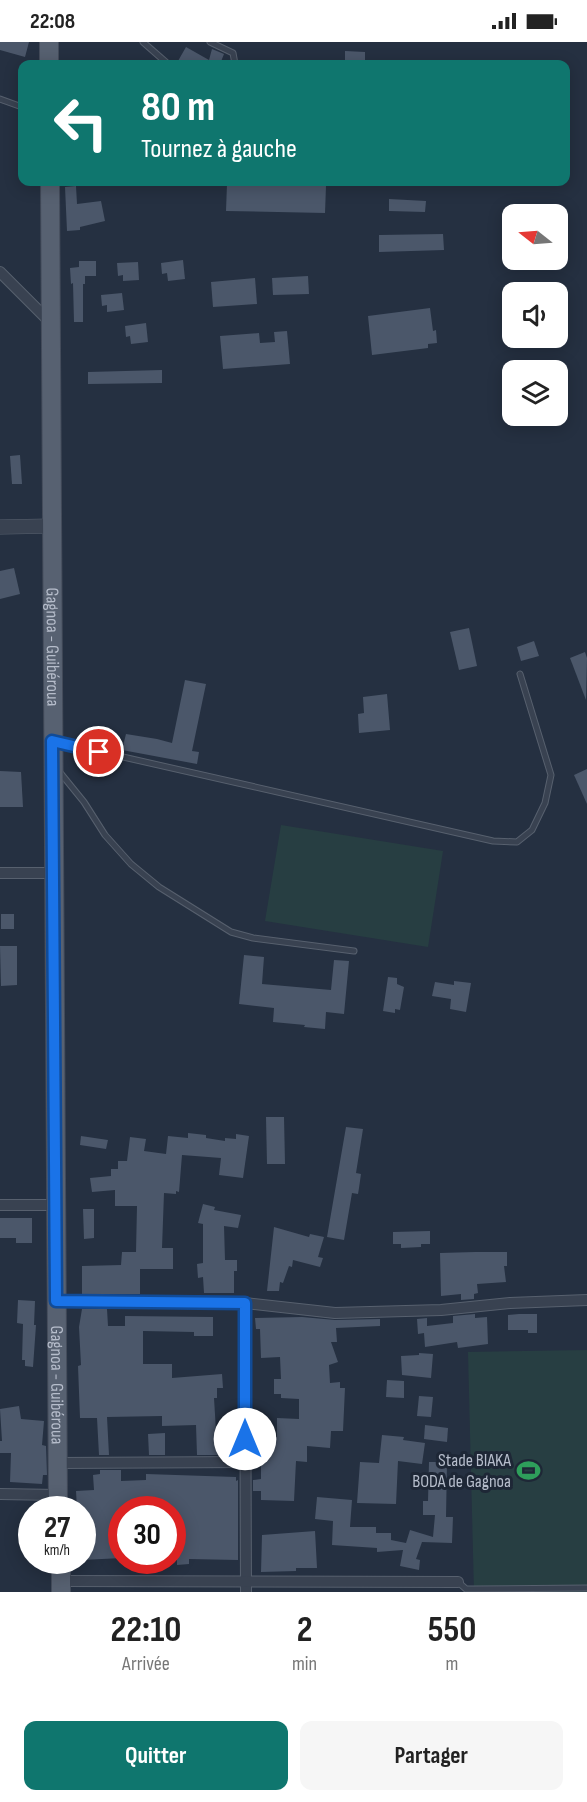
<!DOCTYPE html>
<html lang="fr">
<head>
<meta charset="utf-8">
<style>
  body { margin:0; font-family:"Sofia Sans Condensed",sans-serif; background:#f6f6f6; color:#222; height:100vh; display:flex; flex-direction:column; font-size:22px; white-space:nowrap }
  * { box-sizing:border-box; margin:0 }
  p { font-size:20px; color:#767676 }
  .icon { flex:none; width:33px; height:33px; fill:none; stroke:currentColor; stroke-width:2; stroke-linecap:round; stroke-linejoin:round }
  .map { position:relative; height:1550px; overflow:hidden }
  .panel { display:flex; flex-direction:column; background:#fff; flex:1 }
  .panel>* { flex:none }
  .hud { position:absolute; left:18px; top:18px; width:552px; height:126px; border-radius:12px; box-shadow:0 3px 15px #0003; background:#0f766e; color:#fff; overflow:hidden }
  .needle { width:39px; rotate:287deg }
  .tools { position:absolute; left:502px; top:162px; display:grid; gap:12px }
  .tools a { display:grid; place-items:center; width:66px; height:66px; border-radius:12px; background:#fff; box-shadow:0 3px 15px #0003; font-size:30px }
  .speed { position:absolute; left:18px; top:1454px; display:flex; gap:12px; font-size:30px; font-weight:700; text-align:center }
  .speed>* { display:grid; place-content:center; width:78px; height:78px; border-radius:50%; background:#fff; box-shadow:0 3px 15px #0003; line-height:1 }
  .speed small { font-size:15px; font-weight:400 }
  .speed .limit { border:9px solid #d22; background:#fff; color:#111 }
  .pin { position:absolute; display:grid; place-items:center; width:51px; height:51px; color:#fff; margin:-26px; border:3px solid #fff; border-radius:50%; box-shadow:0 2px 6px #0007 }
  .me { position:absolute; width:66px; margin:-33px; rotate:0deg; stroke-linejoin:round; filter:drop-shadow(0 0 4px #0008) }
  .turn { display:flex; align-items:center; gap:21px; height:126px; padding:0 24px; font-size:27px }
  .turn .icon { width:78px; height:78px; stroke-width:2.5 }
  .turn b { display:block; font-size:42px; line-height:51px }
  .eta { display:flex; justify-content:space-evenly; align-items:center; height:102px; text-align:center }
  .eta b { font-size:36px; font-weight:700; line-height:42px }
  .button { display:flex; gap:12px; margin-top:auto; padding:12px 24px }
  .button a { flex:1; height:69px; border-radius:12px; background:#0f766e; color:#fff; font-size:24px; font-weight:700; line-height:69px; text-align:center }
  .button a+a { background:#f6f6f6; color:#222 }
  .status { display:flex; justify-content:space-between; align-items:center; height:42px; padding:0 30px; background:#fff; direction:ltr }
  .status svg { height:16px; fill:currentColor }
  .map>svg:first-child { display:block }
</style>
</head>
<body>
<div class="status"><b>22:08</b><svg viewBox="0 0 49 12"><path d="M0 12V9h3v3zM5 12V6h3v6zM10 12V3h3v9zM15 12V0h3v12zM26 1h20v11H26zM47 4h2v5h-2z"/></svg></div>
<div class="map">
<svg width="587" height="1550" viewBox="0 0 587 1550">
  <rect width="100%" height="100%" fill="#253041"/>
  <g fill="#273e42">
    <path d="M281,783L443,809L428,905L265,879Z"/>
    <path d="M587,1308V1550H474L468,1310Z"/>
  </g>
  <g fill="#4b576a">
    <path d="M0,0H29L25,15L0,8Z"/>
    <path d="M186,5L209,18L212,7L224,12L220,22H184L178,19Z"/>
    <path d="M345,9L365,10V22H345Z"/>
    <path d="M227,142L326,144L325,171L226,169Z"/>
    <path d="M76,144L77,162L101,159L105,179L80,185V188L67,189L65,145Z"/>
    <path d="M389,157L426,159L425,170L389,169Z"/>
    <path d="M443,192L444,208L379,210V193Z"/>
    <path d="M183,218L185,237L168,239L167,231L162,232L161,221Z"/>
    <path d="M79,219H96V234H85V242H83V280H74L73,241L71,242L70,226L79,225Z"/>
    <path d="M138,220L139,238L123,239V233L118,234L117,221Z"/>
    <path d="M308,234L309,252L273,253L272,236Z"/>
    <path d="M255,236L257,262L213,265L211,240Z"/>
    <path d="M122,251L124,268L107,270V263L102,264L101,253Z"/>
    <path d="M430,266L433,289L436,288L437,301L428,302V306L372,313L368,274Z"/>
    <path d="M146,281L148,300L131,302L130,294L126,295L125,284Z"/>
    <path d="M287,289L290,322L223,327L220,294L259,291L260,301L275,300L274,290Z"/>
    <path d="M162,328V341L88,342V330Z"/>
    <path d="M20,413L22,442H12L10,414Z"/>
    <path d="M14,526L20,552L0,557V529Z"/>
    <path d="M469,586L477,624L459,628L450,590Z"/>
    <path d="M534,599L539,614L521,619L517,605Z"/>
    <path d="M585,610L587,616L586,658L570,616Z"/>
    <path d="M185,638L206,642L192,709L199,710L197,722L122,708L126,692L157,697L172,701Z"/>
    <path d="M387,652L390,688L359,691L358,672L364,671L363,655Z"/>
    <path d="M587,727V762L574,733Z"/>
    <path d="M0,729L21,730L23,765H0Z"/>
    <rect x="1" y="872" width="13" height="15"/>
    <path d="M0,904H17V943L1,944Z"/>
    <path d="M244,913L264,915L262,942L331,948L334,918L349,919L344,972L326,970L325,987L304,985L305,983L273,980L274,966L239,962Z"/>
    <path d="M388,935L397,936V942L404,945L400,968L395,967V971L383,969Z"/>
    <path d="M454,939L471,941L466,970L450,967L451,957L432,954L435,940L454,943Z"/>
    <path d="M266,1075H284L285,1122H267Z"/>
    <path d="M346,1085L363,1087L356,1131L361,1132L359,1146L358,1152L352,1151L344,1198L327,1195Z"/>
    <path d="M188,1091L206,1093V1096L225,1099V1096L236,1097V1092L249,1094L243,1136L219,1133L221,1116L182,1113L179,1150L176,1149V1152L164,1151L162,1206H173V1227H140V1252H82V1224L121,1223L122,1210H136L137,1164H115V1148L92,1150L90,1136L111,1134V1127H118V1119H127L130,1095L146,1097L144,1109L166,1112L168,1094L188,1096Z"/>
    <path d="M81,1094L108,1098L106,1107L80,1103Z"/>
    <path d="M203,1162L215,1165L214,1168L241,1173L238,1186L224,1184L225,1218H237V1229H234V1251H204L203,1235L198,1236L197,1222L203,1221V1182L198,1181Z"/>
    <path d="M83,1167H94V1196L84,1197Z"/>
    <path d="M0,1176H32V1201H16V1196H0Z"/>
    <path d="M274,1185L309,1195L310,1192L324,1195L318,1215L323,1216L320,1225L293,1218L292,1225L289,1224L283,1241L280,1240L279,1249H267Z"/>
    <path d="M430,1189V1202H421V1205L401,1206V1202H393V1190Z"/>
    <path d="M475,1210H507V1224H504L506,1240L477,1242L478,1251L474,1252V1257L461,1258V1252L441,1254L440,1211Z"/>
    <path d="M18,1258L35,1259L34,1283H36L33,1325L25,1324V1318H22L23,1282L17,1281Z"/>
    <path d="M82,1267H107L108,1284H125V1274L213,1275V1294H194V1290L143,1289V1322H172V1336L222,1332L223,1346H217V1356H214L216,1389L224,1388L226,1405L233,1404L234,1413H197L196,1383L162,1384V1374L107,1375L109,1413H99L97,1376H80L78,1324L81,1323L79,1285Z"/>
    <path d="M475,1272V1276L487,1275L488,1302L458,1306L457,1300L425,1305L424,1291L418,1292L417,1277L427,1276V1284L453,1281V1274Z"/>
    <path d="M519,1272H537V1291H528V1288H508V1273Z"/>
    <path d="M302,1275L335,1278L380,1277V1284L336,1286L337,1300H331L338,1320L329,1323L330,1341L340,1340V1346H345L343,1389H331L330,1406L307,1404V1420L296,1419L294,1459L261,1458V1449H253V1438L261,1437V1395H277V1376L299,1377V1357L281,1356V1352H274V1337H281L280,1315L261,1316L260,1287H256L255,1276Z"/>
    <path d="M419,1311L433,1312L431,1336L402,1333L401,1314L419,1313Z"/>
    <path d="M387,1338L404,1339V1356L386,1355Z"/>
    <path d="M419,1354L433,1355L431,1375L417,1374Z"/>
    <path d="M19,1364L21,1377L44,1379L42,1403L46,1404L47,1433H43L42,1442L10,1440L11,1411H0V1399H2L0,1367Z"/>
    <path d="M425,1383L448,1386L447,1400L424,1397Z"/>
    <path d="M165,1391V1413H149L148,1392Z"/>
    <path d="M382,1393L404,1395L403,1398L425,1401L422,1422L398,1419L396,1462L357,1461L360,1420L379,1421Z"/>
    <path d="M429,1420H447L446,1475H453L452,1501L422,1500L416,1517L420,1518L419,1528L400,1524L403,1508L377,1510V1506L332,1503L333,1479L315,1477L317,1455L352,1458L350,1485H376V1491H391V1498L406,1501L410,1488L433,1495L435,1473H423V1459H428Z"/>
    <path d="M100,1428H121V1439L146,1438V1432L236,1435V1439L238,1438V1518L189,1517V1522L177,1523V1518H172V1467H154L155,1462L132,1463V1466L118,1467L119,1486H122V1516L82,1518V1494L90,1493L89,1472H82V1467H77L76,1449L94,1448L93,1433L100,1432Z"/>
    <path d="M315,1489L317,1526H296V1529L261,1530L262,1493Z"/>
  </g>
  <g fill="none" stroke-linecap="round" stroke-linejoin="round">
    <defs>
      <g id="service">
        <path d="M143,0L168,22"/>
        <path d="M210,0L233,11L235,22"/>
        <path d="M0,57L22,65"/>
        <path d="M57,700L493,799L517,800L532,788L545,761L551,733L520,632"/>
        <path d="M58,728L84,760L105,793L131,822L159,845L231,890L253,896L354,909"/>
        <path d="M458,1540L466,1547H474L587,1546"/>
      </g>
      <g id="minor">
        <path d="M0,230L50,280"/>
        <path d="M0,831H53"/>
        <path d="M0,1163H55"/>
        <path d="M56,1259L245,1261L335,1271L441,1268L510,1261L587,1258"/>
        <path d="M245,1261L246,1550"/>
        <path d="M59,1421L246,1420"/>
        <path d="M0,1452L57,1453"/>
        <path d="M62,1539L458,1540"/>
      </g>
      <path id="tertiary" d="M0,485L53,484"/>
      <g id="primary">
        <path d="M49,0V22"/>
        <path id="s1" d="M50,140L58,1467"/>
        <path d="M61,1518V1550"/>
      </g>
    </defs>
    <use href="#service" stroke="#57606e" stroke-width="7"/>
    <use href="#minor" stroke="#57606e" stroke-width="12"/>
    <use href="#tertiary" stroke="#57606e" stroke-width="15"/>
    <use href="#primary" stroke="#434b5a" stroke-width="20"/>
    <use href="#service" stroke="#394251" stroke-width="5"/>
    <use href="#minor" stroke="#394251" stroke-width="10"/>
    <use href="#tertiary" stroke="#394251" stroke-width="14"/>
    <use href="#primary" stroke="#576171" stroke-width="18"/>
  </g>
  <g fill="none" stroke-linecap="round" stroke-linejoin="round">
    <defs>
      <path id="route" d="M99,710L52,699L56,1259L245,1261V1397"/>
    </defs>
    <use href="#route" stroke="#114b97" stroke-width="15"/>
    <use href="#route" stroke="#1a73e8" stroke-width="10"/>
  </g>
  <defs>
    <symbol id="stadium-bare" viewBox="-9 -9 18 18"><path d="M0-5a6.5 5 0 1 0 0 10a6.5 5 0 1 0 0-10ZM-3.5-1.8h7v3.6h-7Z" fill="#2e9e5b" stroke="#1e2736" stroke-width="2.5" paint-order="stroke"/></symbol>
  </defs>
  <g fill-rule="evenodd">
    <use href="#stadium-bare" x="512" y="1412" width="33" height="33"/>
  </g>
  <g text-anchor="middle" stroke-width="6" stroke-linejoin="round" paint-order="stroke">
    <g font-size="18" fill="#b6bdcb" stroke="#1e2736">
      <text dy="6" stroke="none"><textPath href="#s1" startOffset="465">Gagnoa - Guibéroua</textPath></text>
      <text dy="6" stroke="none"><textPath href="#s1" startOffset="1203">Gagnoa - Guibéroua</textPath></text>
    </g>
    <g font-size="18" fill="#b6bdcb" stroke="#1e2736" text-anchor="end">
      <text x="511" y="1424">Stade BIAKA<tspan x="511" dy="21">BODA de Gagnoa</tspan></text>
    </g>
  </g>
</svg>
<div class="tools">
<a><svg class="needle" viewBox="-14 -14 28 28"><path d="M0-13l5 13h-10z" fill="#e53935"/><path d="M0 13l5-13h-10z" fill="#767676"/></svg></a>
<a><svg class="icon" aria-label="sound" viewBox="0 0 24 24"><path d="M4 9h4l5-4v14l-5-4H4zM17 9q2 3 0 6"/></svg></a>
<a><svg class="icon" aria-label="layers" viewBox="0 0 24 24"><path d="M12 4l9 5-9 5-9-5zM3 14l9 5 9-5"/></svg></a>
</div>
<div class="speed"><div>27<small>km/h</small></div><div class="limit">30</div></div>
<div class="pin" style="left:99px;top:710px;background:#d93025"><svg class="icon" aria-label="arrive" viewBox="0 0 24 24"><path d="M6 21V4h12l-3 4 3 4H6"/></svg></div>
<svg class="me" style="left:245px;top:1397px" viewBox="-20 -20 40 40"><circle r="19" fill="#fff"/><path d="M0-13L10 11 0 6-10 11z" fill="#1a73e8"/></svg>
<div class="hud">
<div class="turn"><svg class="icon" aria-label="left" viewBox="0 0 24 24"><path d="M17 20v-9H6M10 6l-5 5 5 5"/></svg><div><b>80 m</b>Tournez à gauche</div></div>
</div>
</div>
<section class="panel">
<div class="eta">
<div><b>22:10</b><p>Arrivée</p></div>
<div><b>2</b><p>min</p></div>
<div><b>550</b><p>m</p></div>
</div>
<div class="button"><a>Quitter</a><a>Partager</a></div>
</section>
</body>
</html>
